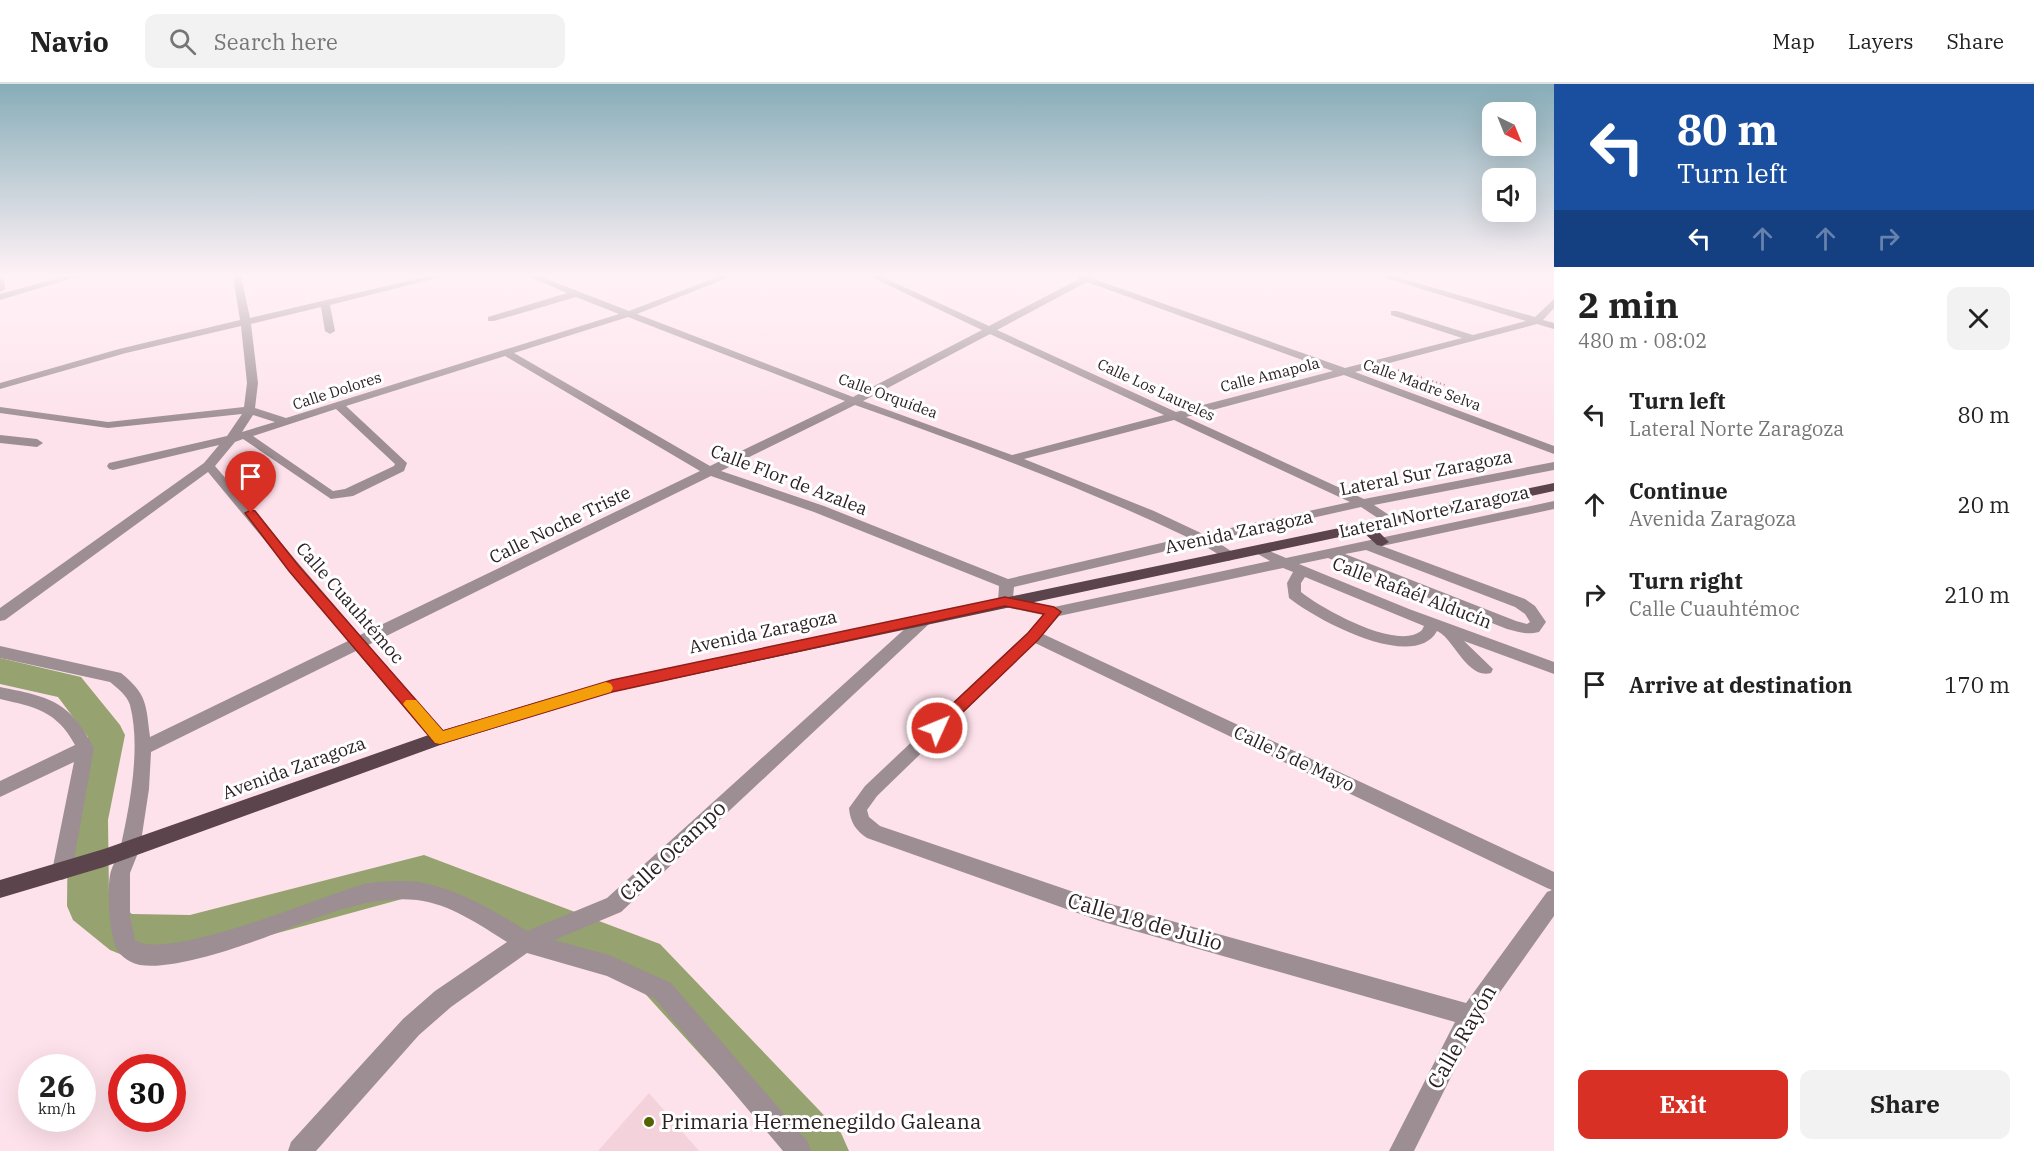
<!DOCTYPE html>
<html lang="en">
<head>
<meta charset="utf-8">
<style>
  body { margin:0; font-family:"IBM Plex Serif",serif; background:#f2f2f2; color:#222; height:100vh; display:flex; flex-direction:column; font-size:22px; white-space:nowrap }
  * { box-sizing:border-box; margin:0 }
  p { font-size:20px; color:#767676 }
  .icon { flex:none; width:33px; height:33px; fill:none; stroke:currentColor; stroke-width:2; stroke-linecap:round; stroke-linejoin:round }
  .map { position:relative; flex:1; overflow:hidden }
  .panel { display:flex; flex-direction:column; background:#fff; width:480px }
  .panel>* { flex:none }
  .top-card { background:#1a4fa0; color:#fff; overflow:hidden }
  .needle { width:39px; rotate:137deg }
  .tools { position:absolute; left:1482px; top:18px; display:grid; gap:12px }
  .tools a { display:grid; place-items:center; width:54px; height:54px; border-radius:12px; background:#fff; box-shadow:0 6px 24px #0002; font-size:30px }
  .speed { position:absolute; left:18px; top:970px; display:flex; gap:12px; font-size:30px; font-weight:700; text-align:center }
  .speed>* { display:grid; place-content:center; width:78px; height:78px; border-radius:50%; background:#fff; box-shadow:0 6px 24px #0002; line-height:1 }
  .speed small { font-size:15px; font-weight:400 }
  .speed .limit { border:9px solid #d22; background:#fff; color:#111 }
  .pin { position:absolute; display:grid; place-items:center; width:51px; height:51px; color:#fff; margin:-62px -26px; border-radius:50% 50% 50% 0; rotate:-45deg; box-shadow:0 0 6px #0007 }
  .pin .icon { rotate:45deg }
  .me { position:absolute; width:66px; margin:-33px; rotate:46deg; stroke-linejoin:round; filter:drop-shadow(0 0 4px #0008) }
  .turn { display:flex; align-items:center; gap:21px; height:126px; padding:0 24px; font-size:27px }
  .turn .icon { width:78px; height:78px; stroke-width:2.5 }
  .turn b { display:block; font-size:42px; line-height:51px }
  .lanes { display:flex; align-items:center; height:57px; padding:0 24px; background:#0003; justify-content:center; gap:30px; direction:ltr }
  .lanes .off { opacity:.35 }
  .round { display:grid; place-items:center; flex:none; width:63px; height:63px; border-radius:12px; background:#f2f2f2 }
  .headline { display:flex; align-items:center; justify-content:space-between; height:102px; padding:0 24px }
  h1 { font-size:36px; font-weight:700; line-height:45px }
  .button { display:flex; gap:12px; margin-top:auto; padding:12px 24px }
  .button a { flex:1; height:69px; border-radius:12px; background:#d93025; color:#fff; font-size:24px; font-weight:700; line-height:69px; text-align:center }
  .button a+a { background:#f2f2f2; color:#222 }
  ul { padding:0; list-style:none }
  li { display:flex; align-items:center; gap:18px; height:90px; padding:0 24px }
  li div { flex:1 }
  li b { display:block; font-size:22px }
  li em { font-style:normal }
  header { display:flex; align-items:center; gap:36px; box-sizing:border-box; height:84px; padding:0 30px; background:#fff; border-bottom:2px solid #e0e0e0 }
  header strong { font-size:28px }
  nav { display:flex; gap:33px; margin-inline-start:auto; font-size:21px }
  .search { width:420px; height:54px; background:#f2f2f2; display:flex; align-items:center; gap:15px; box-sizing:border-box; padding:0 21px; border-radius:12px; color:#767676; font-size:22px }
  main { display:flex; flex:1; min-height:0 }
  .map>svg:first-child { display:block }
</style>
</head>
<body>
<header>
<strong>Navio</strong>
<div class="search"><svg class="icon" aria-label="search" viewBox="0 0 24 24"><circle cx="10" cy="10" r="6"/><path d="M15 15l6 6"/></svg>Search here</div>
<nav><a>Map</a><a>Layers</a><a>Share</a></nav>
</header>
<main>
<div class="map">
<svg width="1554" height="1067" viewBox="0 0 1554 1067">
  <rect width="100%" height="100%" fill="#fee2eb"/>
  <path fill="#f3d2db" d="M649,1009L699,1067H598Z"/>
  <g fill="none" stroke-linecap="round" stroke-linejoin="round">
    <path fill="#96a26f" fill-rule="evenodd" d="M0,574L81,593L120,641L125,651L108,736L109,812L132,830L190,831L424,771L660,860L841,1049L849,1067H788L629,892L424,809L190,873L125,872L110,866L73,836L67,822L68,736L88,653L58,613L0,600Z"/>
    <path stroke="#8c797f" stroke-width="2" stroke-dasharray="1 3" stroke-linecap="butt" d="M1398,286L1445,301"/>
    <g fill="#9c8e92" fill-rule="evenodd">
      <path d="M0,192L4,195L5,205L0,208Z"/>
      <path d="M66,192H80L0,216V210Z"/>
      <path d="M233,192H241L250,234L429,192H445L330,221L335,247L330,250L325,247L321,223L251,240L258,299L255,324L286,334L619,230L576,213L494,237H488V233L567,209L527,192H539L629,227L720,192H732L637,230L853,313L982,246L869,192H880L989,242L1079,195L1077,192H1096L1094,195L1345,284L1462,254L1391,231V227H1397L1473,251L1526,237L1379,192H1393L1535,233L1554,215V224L1543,236L1554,239V245L1537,240L1355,288L1554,362V370L1344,291L1186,333L1364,415L1554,378V386L1374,421L1395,435L1397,438L1390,442L1361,423L1214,456L1234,469L1236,472L1229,477L1200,459L1014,503L1013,514L1054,523L1270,477L1251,466L1258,462L1286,474L1554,417V425L1382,462L1525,515L1535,522L1546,538L1539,548C1527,551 1518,548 1507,545L1328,474L1299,480L1409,525L1554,578V590L1464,557L1493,585L1491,589C1467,596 1453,553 1437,547C1414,589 1315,535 1289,514L1287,499L1293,488L1283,484L1059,532L1043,550L1554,788V832L1478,939L1414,1067H1389L1455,938L1100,837L867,754C856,747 850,738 849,724L865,702L1028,548L1043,531L1000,522L998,518L999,502L814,428L711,392L368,561L446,649L449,654L446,659L440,661L434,659L356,567L151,668L149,705L140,764L130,789V832L135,856C169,878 321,812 364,800C378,797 404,796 419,798C458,805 493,826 527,847L607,814L919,532H929L932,536L929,540L621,828L554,856L609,871L671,899L808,1058L811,1067H783L655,915L607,892L527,869L451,923L419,951L316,1067H288L291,1058L403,935L435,907L507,858C480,841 450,820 417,816C362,810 306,839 255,857C228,867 169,886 140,881C133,880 121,873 118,867C109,852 107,808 110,791C112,781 119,771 121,761C130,720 141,663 130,621C127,611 117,604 110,598L0,574V562L121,589C147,610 146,620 150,653L348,557L208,388L5,536L0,537V524L204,379L219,361L113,386L109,385L107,382L109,379L227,352L242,330L108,344L0,329V323L108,338L244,323L247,299L241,242L126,269L0,305V299L119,265L240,236ZM1087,198L1333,287L1176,328L997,246ZM628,233L845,317L710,382L514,269ZM990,250L1164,331L1012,371L863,317ZM505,272L700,387L360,551L215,382L235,358L243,355L331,415L353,412L404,387L407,379L346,322ZM855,321C967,361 1080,402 1187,453L1008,495L824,422L721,387ZM336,325L395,380L394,382L345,405L333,407L253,352ZM253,331L275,338L242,348ZM1174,336L1350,418L1203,450L1154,427L1024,375ZM1366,466L1515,523L1525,530L1530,538L1527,540L1516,537L1345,470ZM1305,493L1424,542L1422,546C1399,568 1322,525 1301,508V499ZM1035,559L1547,804L1552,806L1547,808L1466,919L1100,817L880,742L869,733L867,726L877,712Z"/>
      <path d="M0,351L37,355L43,359L37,363L0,359Z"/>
      <path d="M0,603C49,613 69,616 94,664L72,787L69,793L62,796L55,793L52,787L74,678L0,713V697L75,661C57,627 35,623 0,615Z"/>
    </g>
    <path fill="#5b444b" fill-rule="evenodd" d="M1554,399V407L1376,445L1389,458L1382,462L1377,461L1363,448L612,608L443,660L104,783L0,814V796L104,765L440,647L612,596Z"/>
  </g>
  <linearGradient id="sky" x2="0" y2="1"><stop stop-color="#87adb8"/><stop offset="0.56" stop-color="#fff2f6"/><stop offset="1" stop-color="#fff2f6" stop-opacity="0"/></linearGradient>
  <rect width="1554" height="341" fill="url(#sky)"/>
  <path fill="#d93025" stroke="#8d1f18" stroke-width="1.5" d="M251,426L255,427L298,481L443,647L612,596L1005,513L1054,523L1061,528L1038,556L942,648L937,650L931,648L929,644L931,640L1028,549L1044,530L1005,522L612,608L440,660L435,659L289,487L245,429Z"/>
  <path fill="#f59e0b" d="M606,598L611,600L613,604L611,608L440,660L435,659L403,620L406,616H416L443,647Z"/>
  <circle fill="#546204" stroke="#fff" stroke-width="2" cx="649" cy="1038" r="6"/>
  <g text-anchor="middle" stroke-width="6" stroke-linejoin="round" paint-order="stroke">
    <g font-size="15" fill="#2c2023" stroke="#fff">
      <text transform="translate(1270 291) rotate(-14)" y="5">Calle Amapola</text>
      <text transform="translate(1422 301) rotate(20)" y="5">Calle Madre Selva</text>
      <text transform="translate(1156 306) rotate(25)" y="5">Calle Los Laureles</text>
      <text transform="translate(337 307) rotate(-18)" y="5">Calle Dolores</text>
      <text transform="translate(888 312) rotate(20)" y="5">Calle Orquídea</text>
    </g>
    <g font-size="18" fill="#2c2023" stroke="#fff">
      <text transform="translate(1426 389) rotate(-11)" y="6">Lateral Sur Zaragoza</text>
      <text transform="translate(789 396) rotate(21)" y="6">Calle Flor de Azalea</text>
      <text transform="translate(1434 428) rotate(-12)" y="6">Lateral Norte Zaragoza</text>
      <text transform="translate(560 441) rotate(-26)" y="6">Calle Noche Triste</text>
      <text transform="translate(1239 448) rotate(-12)" y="6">Avenida Zaragoza</text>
      <text transform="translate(1412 509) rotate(21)" y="6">Calle Rafaél Alducín</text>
      <text transform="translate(350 519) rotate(49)" y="6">Calle Cuauhtémoc</text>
      <text transform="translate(763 548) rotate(-12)" y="6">Avenida Zaragoza</text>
      <text transform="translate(1294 675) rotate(25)" y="6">Calle 5 de Mayo</text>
      <text transform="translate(294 684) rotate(-20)" y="6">Avenida Zaragoza</text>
    </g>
    <g font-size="21" fill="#2c2023" stroke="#fff">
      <text transform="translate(673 767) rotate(-43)" y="7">Calle Ocampo</text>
      <text transform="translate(1145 838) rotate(16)" y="7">Calle 18 de Julio</text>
      <text transform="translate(1462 953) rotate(-60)" y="7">Calle Rayón</text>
    </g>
    <g font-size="21" fill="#2c2023" stroke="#fff" text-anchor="start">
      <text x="661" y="1045">Primaria Hermenegildo Galeana</text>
    </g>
  </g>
</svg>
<div class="tools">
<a><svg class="needle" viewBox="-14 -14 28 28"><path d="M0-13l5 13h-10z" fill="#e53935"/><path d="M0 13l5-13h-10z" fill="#767676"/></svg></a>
<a><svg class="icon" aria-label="sound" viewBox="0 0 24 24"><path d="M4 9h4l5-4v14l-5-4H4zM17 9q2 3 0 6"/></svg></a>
</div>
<div class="speed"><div>26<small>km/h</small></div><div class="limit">30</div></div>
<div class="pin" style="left:251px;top:429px;background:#d93025"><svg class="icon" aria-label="arrive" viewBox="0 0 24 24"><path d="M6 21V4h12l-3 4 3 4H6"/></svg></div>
<svg class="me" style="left:937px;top:644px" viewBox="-20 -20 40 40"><circle r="17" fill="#d93025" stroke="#fff" stroke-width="3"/><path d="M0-11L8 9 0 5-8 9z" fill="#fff"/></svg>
</div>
<section class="panel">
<div class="top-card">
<div class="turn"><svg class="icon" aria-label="left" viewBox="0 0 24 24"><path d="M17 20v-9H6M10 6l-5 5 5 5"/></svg><div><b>80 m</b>Turn left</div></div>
<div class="lanes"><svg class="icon" aria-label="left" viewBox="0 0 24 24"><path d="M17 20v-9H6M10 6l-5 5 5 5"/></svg><svg class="icon off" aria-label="ahead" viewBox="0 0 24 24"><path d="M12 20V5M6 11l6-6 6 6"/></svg><svg class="icon off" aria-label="ahead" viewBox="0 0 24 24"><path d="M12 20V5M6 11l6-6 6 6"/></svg><svg class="icon off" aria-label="right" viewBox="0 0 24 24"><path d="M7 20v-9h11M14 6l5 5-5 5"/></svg></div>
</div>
<div class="headline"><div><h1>2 min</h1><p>480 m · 08:02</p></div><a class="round"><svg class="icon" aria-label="close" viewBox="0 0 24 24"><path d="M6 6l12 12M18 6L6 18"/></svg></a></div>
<ul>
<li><svg class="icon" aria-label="left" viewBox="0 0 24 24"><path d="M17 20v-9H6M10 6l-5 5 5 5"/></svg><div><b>Turn left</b><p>Lateral Norte Zaragoza</p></div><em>80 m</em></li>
<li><svg class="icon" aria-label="ahead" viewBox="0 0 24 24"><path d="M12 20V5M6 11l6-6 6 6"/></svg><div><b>Continue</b><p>Avenida Zaragoza</p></div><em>20 m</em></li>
<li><svg class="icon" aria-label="right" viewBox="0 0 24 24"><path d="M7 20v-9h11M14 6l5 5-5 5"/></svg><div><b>Turn right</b><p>Calle Cuauhtémoc</p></div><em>210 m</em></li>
<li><svg class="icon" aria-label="arrive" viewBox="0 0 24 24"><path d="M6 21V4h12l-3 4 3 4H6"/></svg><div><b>Arrive at destination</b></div><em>170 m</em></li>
</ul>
<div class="button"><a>Exit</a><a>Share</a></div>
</section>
</main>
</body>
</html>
